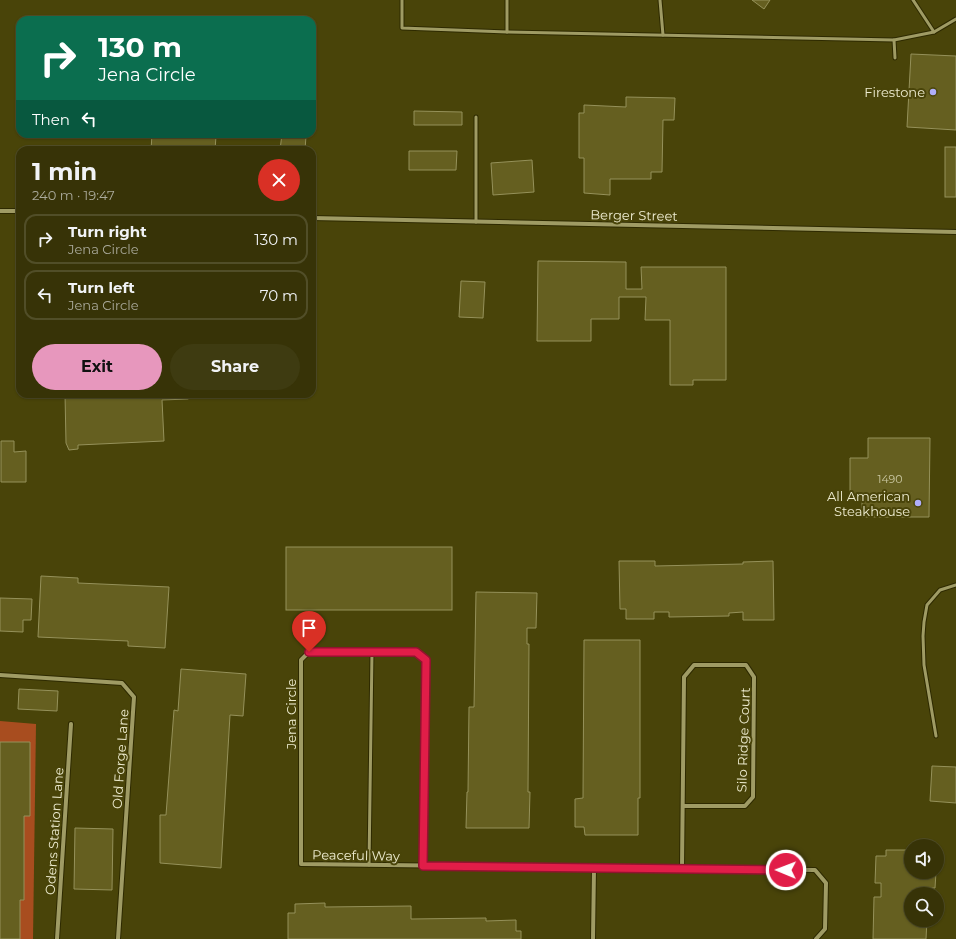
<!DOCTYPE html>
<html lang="en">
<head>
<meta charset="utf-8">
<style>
  body { margin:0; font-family:Montserrat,sans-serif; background:#3e3b11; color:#f1f3f6; height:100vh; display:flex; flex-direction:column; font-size:15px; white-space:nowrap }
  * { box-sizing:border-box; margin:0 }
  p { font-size:13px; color:#aaaa9b }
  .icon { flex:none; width:22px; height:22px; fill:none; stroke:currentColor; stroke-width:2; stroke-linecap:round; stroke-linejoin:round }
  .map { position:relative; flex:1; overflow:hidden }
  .drawer { position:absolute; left:16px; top:146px; width:300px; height:252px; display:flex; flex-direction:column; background:#373307; border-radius:12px; box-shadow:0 1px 3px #0004,0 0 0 1px #514e28 }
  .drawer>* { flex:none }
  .guide { position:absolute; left:16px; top:16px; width:300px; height:122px; border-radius:12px; box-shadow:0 1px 3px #0004,0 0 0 1px #514e28; background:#0b6e4f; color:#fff; overflow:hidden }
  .fabs { position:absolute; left:904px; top:839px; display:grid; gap:8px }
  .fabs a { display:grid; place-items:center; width:40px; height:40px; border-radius:50%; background:#373307; box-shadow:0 1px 3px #0004,0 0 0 1px #514e28; font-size:20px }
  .pin { position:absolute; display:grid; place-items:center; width:34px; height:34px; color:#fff; margin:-41px -17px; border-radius:50% 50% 50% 0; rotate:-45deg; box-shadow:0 0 4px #0007 }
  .pin .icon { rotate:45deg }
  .me { position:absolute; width:44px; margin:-22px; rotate:271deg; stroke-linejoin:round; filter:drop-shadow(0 0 3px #0008) }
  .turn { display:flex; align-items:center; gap:14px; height:84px; padding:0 16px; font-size:18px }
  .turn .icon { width:52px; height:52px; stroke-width:2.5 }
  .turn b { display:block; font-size:28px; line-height:34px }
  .then { display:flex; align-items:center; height:38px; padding:0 16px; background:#0003; gap:8px; font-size:15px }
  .round { display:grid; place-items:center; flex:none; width:42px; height:42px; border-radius:21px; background:#3e3b11 }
  .head { display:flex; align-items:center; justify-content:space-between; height:68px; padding:0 16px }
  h1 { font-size:24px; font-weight:700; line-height:30px }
  .action { display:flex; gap:8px; margin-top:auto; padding:8px 16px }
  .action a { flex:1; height:46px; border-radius:24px; background:#e797bd; color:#111; font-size:16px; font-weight:700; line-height:46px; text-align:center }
  .action a+a { background:#3e3b11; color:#f1f3f6 }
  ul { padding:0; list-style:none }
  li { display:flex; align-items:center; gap:12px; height:50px; margin:0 8px 6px; padding:0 8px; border:2px solid #514e28; border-radius:12px }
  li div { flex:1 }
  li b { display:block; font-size:15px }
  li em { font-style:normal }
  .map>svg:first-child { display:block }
</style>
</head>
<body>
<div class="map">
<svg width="956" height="939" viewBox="0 0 956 939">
  <rect width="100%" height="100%" fill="#494409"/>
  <path fill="#a84d1f" d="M0,721L36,724L33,939H0Z"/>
  <g fill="#655f20" stroke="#95915a">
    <path d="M752,0H770L764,9Z"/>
    <path d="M911,54L956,56V130L907,127Z"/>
    <path d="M626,97L675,98L674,120H663L662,172H651V179H610V195L584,193V158H579V113H584V105L626,107Z"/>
    <path d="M414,111L462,112V125H414Z"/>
    <path d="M152,134H179L216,136L215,150H151Z"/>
    <path d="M282,134H295V136H306L305,150H280Z"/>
    <rect x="945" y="147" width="11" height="50"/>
    <path d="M409,151H457L456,170H409Z"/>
    <path d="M532,160L534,192L493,195L491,163Z"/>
    <path d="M538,261L626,262V289H642L641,267H726V380H693V385H670V320H645L646,297H619V319H591V341H537Z"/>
    <path d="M461,281L485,282L483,318L459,317Z"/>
    <path d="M65,394H191V397L188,399L162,400L164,441L78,445V449L69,450L66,443Z"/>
    <path d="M868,438H930L929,517H862V500H850V458H868Z"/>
    <path d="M1,441H14V452L26,451V482H1Z"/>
    <rect x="286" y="547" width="166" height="63"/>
    <path d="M619,561H655V566L743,564V562L773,561L774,620H743V612L729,613V616L669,617V612H654V619H626V609H620Z"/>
    <path d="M41,576L78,578V583L169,587L165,648L128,646V641L38,637Z"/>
    <path d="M476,592L537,593L536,628H527V644H529L528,792H530L529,828H466L467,792H468L469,707H474Z"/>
    <path d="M0,598L32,599L31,620H23V632L0,631Z"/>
    <path d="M584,640H640V798H638V835H585L584,827H575V799L583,798Z"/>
    <path d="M181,669L246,674L243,716L230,715L221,868L160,863V815H166L174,710L178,711Z"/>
    <path d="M19,689L58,691L57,711L18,709Z"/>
    <path d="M0,742H30V816H24V900H20V939H0Z"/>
    <path d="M932,766L956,767V803L930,801Z"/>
    <path d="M75,828L113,829L112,890L74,889Z"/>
    <path d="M886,850H911V872H936L935,888H927L926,894H911V920H927L926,939H873L874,897H881V883H875L876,856H886Z"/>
    <path d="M325,903V907L411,906V919L486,918V921L516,920V931H521V939H288V913H295V904Z"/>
  </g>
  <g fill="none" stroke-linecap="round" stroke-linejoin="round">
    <defs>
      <g id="service">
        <path d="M402,0V28L507,32L894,40"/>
        <path d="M507,0V32"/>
        <path d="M660,0L663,35"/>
        <path d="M913,0L934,32"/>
        <path d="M895,58L894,40L934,32L956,19"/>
        <path d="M476,117V222"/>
        <path d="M936,736L924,665L923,636L924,622L927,605L940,590L956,585"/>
        <path d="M369,865L372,652"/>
      </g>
      <g id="minor">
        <path d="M0,211H20"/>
        <path d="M312,218L956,232"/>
        <path d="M0,675L122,683L134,697L118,939"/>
        <path d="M423,866L426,660L416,652H309L301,660V864L815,870L826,883L825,929L816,939"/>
        <path d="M682,869L684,677L694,665H746L754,677L753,797L745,806H683"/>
        <path d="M57,939L71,724"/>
        <path d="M593,939L594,868"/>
      </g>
    </defs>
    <use href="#service" stroke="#2e2a00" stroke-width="5"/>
    <use href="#minor" stroke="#2e2a00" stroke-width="6"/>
    <use href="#service" stroke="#9f9b64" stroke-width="3"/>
    <use href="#minor" stroke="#9f9b64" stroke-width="4"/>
  </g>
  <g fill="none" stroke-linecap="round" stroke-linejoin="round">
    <defs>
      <path id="route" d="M309,652H416L426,660L423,866L786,870"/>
    </defs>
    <use href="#route" stroke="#92132f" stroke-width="10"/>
    <use href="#route" stroke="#e11d48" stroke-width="7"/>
  </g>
  <g fill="#afaefa" stroke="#494409" stroke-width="1.5">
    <circle cx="933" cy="92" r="4"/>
    <circle cx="918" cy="503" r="4"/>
  </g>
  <g text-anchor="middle" stroke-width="4" stroke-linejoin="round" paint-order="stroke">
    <g font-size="11" fill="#ccc9a4">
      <text x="890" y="483">1490</text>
    </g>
    <g font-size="13" fill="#eeecd0" stroke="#494409" text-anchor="end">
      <text x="925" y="97">Firestone</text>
      <text x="910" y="501">All American<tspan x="910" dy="15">Steakhouse</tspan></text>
    </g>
    <g font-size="13" fill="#eeecd0" stroke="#494409">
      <text transform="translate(634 215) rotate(1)" y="5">Berger Street</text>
      <text transform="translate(291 714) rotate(-90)" y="5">Jena Circle</text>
      <text transform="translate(743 740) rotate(-88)" y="5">Silo Ridge Court</text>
      <text transform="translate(120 759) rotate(-86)" y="5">Old Forge Lane</text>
      <text transform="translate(54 831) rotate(-86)" y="5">Odens Station Lane</text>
      <text transform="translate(356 855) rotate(1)" y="5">Peaceful Way</text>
    </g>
  </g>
</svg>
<div class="fabs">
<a><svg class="icon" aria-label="sound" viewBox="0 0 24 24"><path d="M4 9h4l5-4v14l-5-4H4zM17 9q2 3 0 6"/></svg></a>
<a><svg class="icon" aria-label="search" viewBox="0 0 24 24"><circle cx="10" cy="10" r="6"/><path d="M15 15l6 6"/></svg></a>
</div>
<div class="pin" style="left:309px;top:652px;background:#d93025"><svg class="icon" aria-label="arrive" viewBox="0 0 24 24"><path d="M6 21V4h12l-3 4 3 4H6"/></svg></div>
<svg class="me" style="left:786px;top:870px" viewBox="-20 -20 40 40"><circle r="17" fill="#e11d48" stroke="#fff" stroke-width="3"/><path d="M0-11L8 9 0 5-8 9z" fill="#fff"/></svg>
<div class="guide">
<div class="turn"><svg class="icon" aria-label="right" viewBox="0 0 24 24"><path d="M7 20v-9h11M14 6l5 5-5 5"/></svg><div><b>130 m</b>Jena Circle</div></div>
<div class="then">Then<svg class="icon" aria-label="left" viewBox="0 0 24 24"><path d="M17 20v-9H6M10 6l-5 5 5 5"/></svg></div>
</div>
<section class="drawer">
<div class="head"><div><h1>1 min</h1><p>240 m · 19:47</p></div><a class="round" style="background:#d93025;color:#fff"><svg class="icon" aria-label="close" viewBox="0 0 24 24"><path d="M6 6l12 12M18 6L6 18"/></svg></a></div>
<ul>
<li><svg class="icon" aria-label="right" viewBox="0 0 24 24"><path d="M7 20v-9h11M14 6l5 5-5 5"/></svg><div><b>Turn right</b><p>Jena Circle</p></div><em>130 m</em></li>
<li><svg class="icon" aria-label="left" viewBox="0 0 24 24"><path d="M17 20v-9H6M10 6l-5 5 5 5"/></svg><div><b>Turn left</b><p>Jena Circle</p></div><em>70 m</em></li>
</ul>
<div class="action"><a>Exit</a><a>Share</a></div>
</section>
</div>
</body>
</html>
